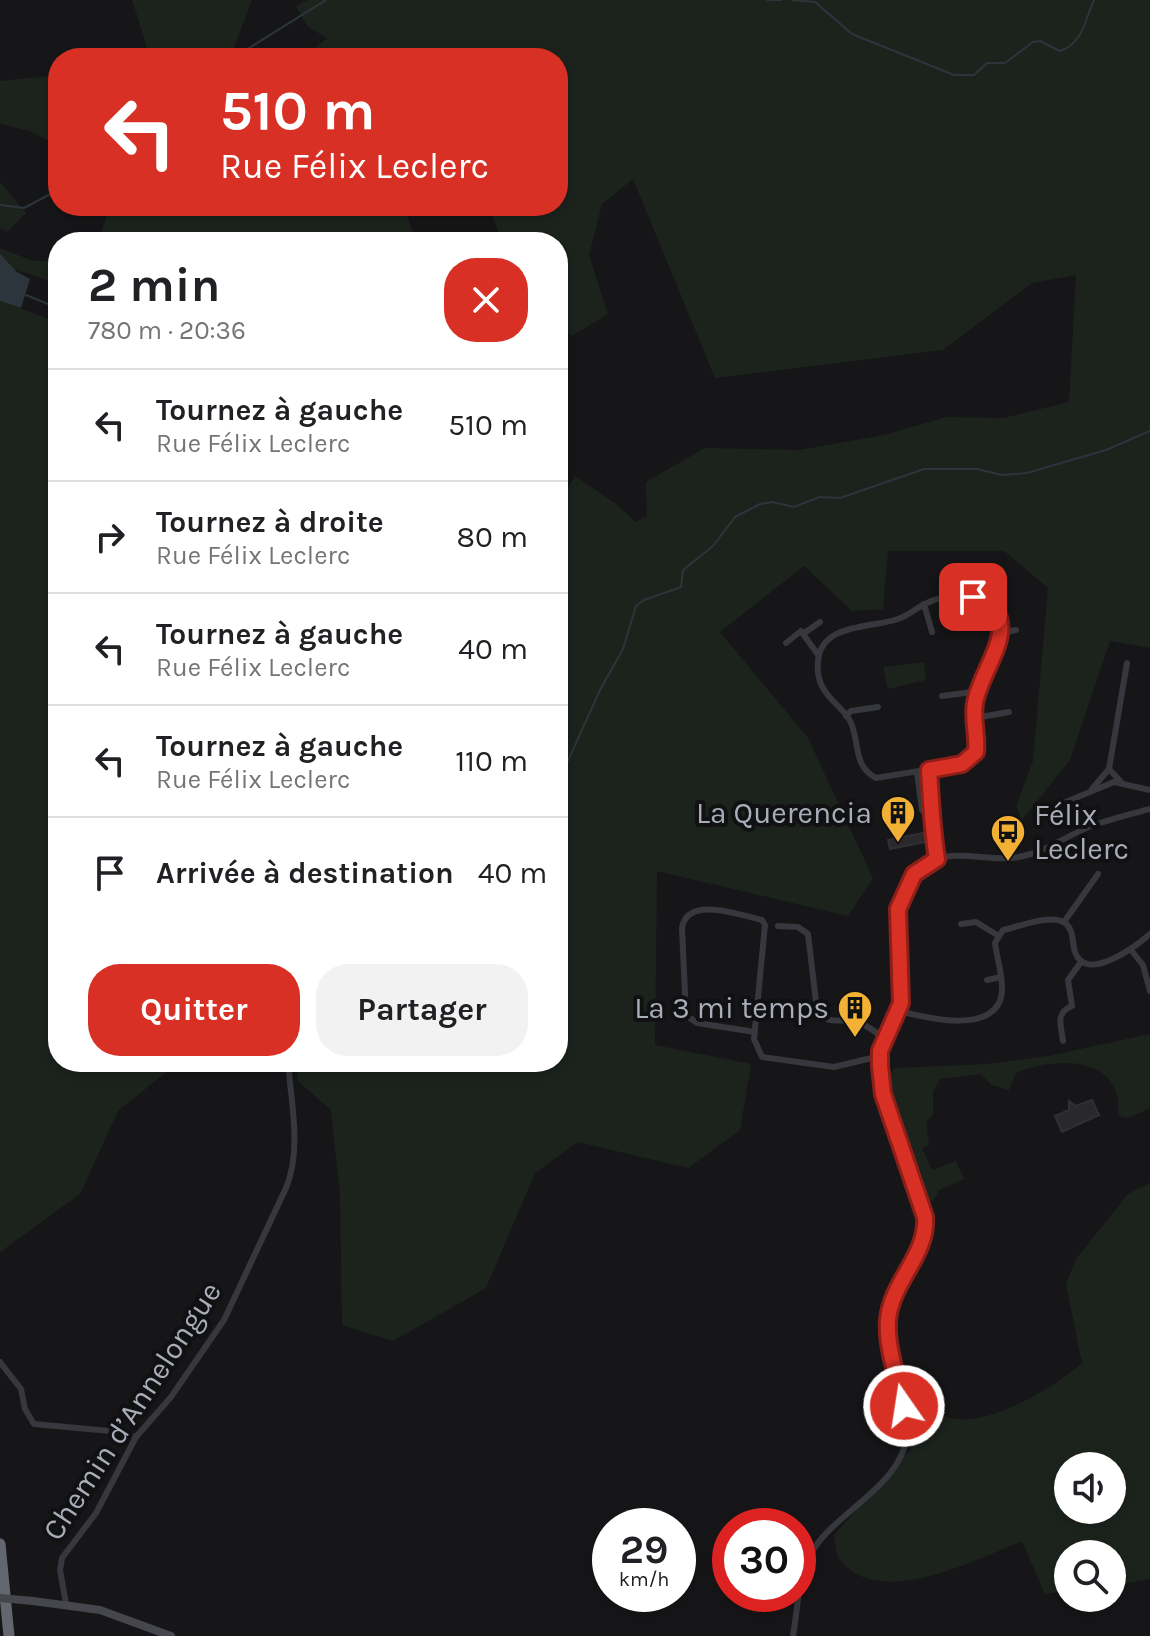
<!DOCTYPE html>
<html lang="fr">
<head>
<meta charset="utf-8">
<style>
  body { margin:0; font-family:Karla,sans-serif; background:#f2f2f2; color:#202124; height:100vh; display:flex; flex-direction:column; font-size:30px; white-space:nowrap }
  * { box-sizing:border-box; margin:0 }
  p { font-size:26px; color:#757577 }
  .icon { flex:none; width:44px; height:44px; fill:none; stroke:currentColor; stroke-width:2; stroke-linecap:round; stroke-linejoin:round }
  .map { position:relative; flex:1; overflow:hidden }
  .panel { position:absolute; left:48px; top:232px; width:520px; height:840px; display:flex; flex-direction:column; background:#fff; border-radius:32px; box-shadow:0 4px 12px #0003 }
  .panel>* { flex:none }
  .top-card { position:absolute; left:48px; top:48px; width:520px; height:168px; border-radius:32px; box-shadow:0 4px 12px #0003; background:#d93025; color:#fff; overflow:hidden }
  .buttons { position:absolute; left:1054px; top:1452px; display:grid; gap:16px }
  .buttons a { display:grid; place-items:center; width:72px; height:72px; border-radius:50%; background:#fff; box-shadow:0 4px 12px #0003; font-size:40px }
  .speed { position:absolute; left:592px; top:1508px; display:flex; gap:16px; font-size:40px; font-weight:700; text-align:center }
  .speed>* { display:grid; place-content:center; width:104px; height:104px; border-radius:50%; background:#fff; box-shadow:0 4px 12px #0003; line-height:1 }
  .speed small { font-size:20px; font-weight:400 }
  .speed .limit { border:12px solid #d22; background:#fff; color:#111 }
  .pin { position:absolute; display:grid; place-items:center; width:68px; height:68px; color:#fff; margin:-34px; border-radius:16px; box-shadow:0 4px 12px #0006 }
  .me { position:absolute; width:88px; margin:-44px; rotate:347deg; stroke-linejoin:round; filter:drop-shadow(0 0 6px #0008) }
  .turn { display:flex; align-items:center; gap:28px; height:168px; padding:0 40px; font-size:36px }
  .turn .icon { width:104px; height:104px; stroke-width:2.5 }
  .turn b { display:block; font-size:56px; line-height:68px }
  .round { display:grid; place-items:center; flex:none; width:84px; height:84px; border-radius:32px; background:#f2f2f2 }
  .head { display:flex; align-items:center; justify-content:space-between; height:136px; padding:0 40px }
  h1 { font-size:48px; font-weight:700; line-height:60px }
  .primary-button { display:flex; gap:16px; margin-top:auto; padding:16px 40px }
  .primary-button a { flex:1; height:92px; border-radius:32px; background:#d93025; color:#fff; font-size:32px; font-weight:700; line-height:92px; text-align:center }
  .primary-button a+a { background:#f2f2f2; color:#202124 }
  ul { padding:0; list-style:none }
  li { display:flex; align-items:center; gap:24px; height:112px; padding:0 40px; border-top:2px solid #e0e0e0 }
  li div { flex:1 }
  li b { display:block; font-size:30px }
  li em { font-style:normal }
  .map>svg:first-child { display:block }
</style>
</head>
<body>
<div class="map">
<svg width="1150" height="1636" viewBox="0 0 1150 1636">
  <rect width="100%" height="100%" fill="#161618"/>
  <g fill="#1c231d" fill-rule="evenodd">
    <path d="M132,0H252L230,58H125L147,47Z"/>
    <path d="M308,0H1150V648L1110,641L1070,760L1022,820L1016,806L1033,761L1048,588L1004,551H888L883,609L852,611L804,566L720,632L808,738L873,878L848,916L657,871L655,1045L751,1064L740,1130L688,1168L578,1142L535,1173L486,1288L393,1341L342,1325L340,1195L331,1110L298,1081L296,1062H558V715L561,682L558,670V505L575,476L616,504L636,522L647,516L646,482L705,448L799,450L884,435L947,417L1004,418L1069,402L1076,275L1032,283L943,350L715,378L633,179L602,204L589,255L608,314L572,336L558,322V242H502L489,206H558V58H303L327,38L307,26L296,6Z"/>
    <path d="M58,75V146L30,131L0,124V81Z"/>
    <path d="M0,182L26,213L7,232L0,228Z"/>
    <path d="M110,206L150,210L153,206H405L415,242H98Z"/>
    <path d="M0,248L33,261H58V284L0,264Z"/>
    <path d="M0,301L58,322V1062H179L118,1111L80,1194L0,1252Z"/>
    <path d="M924,662L926,680L888,689L883,667Z"/>
    <path d="M1150,1034V1108L1128,1118L1118,1116C1125,1055 1056,1056 1016,1073L1009,1090L992,1085L980,1074L940,1079L933,1092V1115L926,1122L929,1145L922,1148L932,1170L956,1161L964,1179L939,1190L933,1201H928L899,1126L890,1074L895,1068L987,1064L1048,1056Z"/>
    <path d="M1150,1183V1579L1112,1586V1554H1068V1591L1045,1594L1022,1541C977,1559 877,1611 840,1559C835,1554 836,1543 834,1535L913,1447L915,1423L909,1383L917,1380C924,1392 931,1409 943,1415C978,1434 1056,1387 1082,1363L1066,1284L1076,1259L1128,1194ZM1068,1466H1112V1510H1068Z"/>
  </g>
  <path fill="#2c353c" d="M0,254L17,272L30,279L21,308L0,301Z"/>
  <g fill="none" stroke-linecap="round" stroke-linejoin="round">
    <g stroke="#2c353c" stroke-width="2">
      <path d="M767,0H781"/>
      <path d="M792,0L815,2L852,34L954,75H974L987,63H1005L1033,42L1040,41L1060,51C1083,44 1085,19 1094,0"/>
      <path d="M226,58L246,50L326,0"/>
      <path d="M0,205L24,208L58,190"/>
      <path d="M26,295L58,308"/>
      <path d="M558,783L600,690L623,649L636,606L644,600L681,587L683,570L713,546L735,517L760,504L772,502L794,507L819,497L840,498L924,469H977L1002,475L1027,473L1106,450L1150,431"/>
    </g>
  </g>
  <g fill="#29292c" stroke="#303034" stroke-width="2">
    <path d="M923,833L925,842L890,849L888,840Z"/>
    <path d="M1092,1100L1099,1115L1062,1132L1055,1116L1069,1110V1101L1076,1106Z"/>
  </g>
  <g fill="none" stroke-linecap="round" stroke-linejoin="round">
    <g stroke="#37383d" stroke-width="6">
      <path d="M967,594C1034,617 981,661 975,703C972,719 979,736 976,752L962,764L876,778C851,765 861,739 849,719C843,709 831,701 825,691C819,683 817,671 818,661C821,623 872,628 898,619C908,616 916,608 925,604C938,597 952,596 967,594Z"/>
      <path d="M924,604L932,632"/>
      <path d="M1001,633L1016,630"/>
      <path d="M786,643L801,631L803,634"/>
      <path d="M819,656L803,634L820,622"/>
      <path d="M942,696L972,692L977,694"/>
      <path d="M846,716L851,711L878,707"/>
      <path d="M975,718L1009,712"/>
      <path d="M1109,769L1127,663"/>
      <path d="M929,770C932,801 932,828 937,859"/>
      <path d="M917,772L922,810L930,818"/>
      <path d="M1092,789L1109,769L1122,783"/>
      <path d="M1044,811L1114,782L1150,790"/>
      <path d="M1064,922L1098,874"/>
      <path d="M961,924L976,922L997,935"/>
      <path d="M778,926L798,927L808,934L817,1010C827,1027 841,1017 857,1022C868,1025 876,1033 885,1039"/>
      <path d="M1131,950L1143,965L1150,991"/>
      <path d="M987,980L1001,977"/>
      <path d="M899,1011C926,1018 997,1036 1002,992C1003,976 997,959 995,943L1003,930C1019,927 1051,913 1065,923C1074,929 1072,943 1075,952C1086,984 1136,946 1150,934"/>
      <path d="M755,1032L697,1023L686,1015L682,928C687,895 740,915 762,920L765,925L754,1039L762,1057L834,1067L880,1056"/>
      <path d="M1063,1041C1061,1025 1055,1013 1072,1006L1068,980L1081,962"/>
      <path d="M0,1362L21,1389L25,1409L34,1424L121,1432L136,1437"/>
      <path d="M66,1604L60,1570L62,1558L96,1513L136,1437L171,1397L224,1320L286,1188C302,1150 291,1102 288,1062"/>
      <path d="M793,1636C798,1607 798,1572 815,1547C840,1510 902,1484 907,1435C910,1397 890,1358 888,1320C897,1285 928,1253 925,1217C910,1176 889,1133 882,1090C879,1068 879,1051 889,1031C893,1022 899,1013 901,1003C910,955 876,895 929,863C955,847 990,863 1019,857C1046,852 1066,836 1091,826C1110,819 1131,814 1150,809"/>
    </g>
    <path stroke="#45474d" stroke-width="8" d="M33,1601L100,1610L171,1636"/>
    <path stroke="#63666e" stroke-width="11" d="M0,1544L9,1636"/>
    <path stroke="#45474d" stroke-width="8" d="M0,1598L33,1601"/>
  </g>
  <g fill="none" stroke-linecap="round" stroke-linejoin="round">
    <defs>
      <path id="route" d="M904,1406C898,1379 886,1348 888,1320C891,1282 928,1255 925,1217L883,1094L880,1066V1051L901,1003L898,909L914,874L937,859C932,828 931,801 929,770L962,764L976,752C978,736 972,719 975,703C980,668 1031,616 973,597"/>
    </defs>
    <use href="#route" stroke="#8d1f18" stroke-width="20"/>
    <use href="#route" stroke="#d93025" stroke-width="14"/>
  </g>
  <defs>
    <symbol id="building-pin" viewBox="-11 -11 22 30"><path d="M0 17L-7.5 6A9.5 9.5 0 1 1 7.5 6Z" fill="#f2b134" stroke="#111113"/><path d="M-4-6H4V6H1V3H-1V6H-4ZM-2.5-4.3h1.7v1.8h-1.7ZM.8-4.3h1.7v1.8H.8ZM-2.5-1h1.7V.8h-1.7ZM.8-1h1.7V.8H.8Z" fill="#111"/></symbol>
    <symbol id="bus-pin" viewBox="-11 -11 22 30"><path d="M0 17L-7.5 6A9.5 9.5 0 1 1 7.5 6Z" fill="#f2b134" stroke="#111113"/><path d="M-5-6H5V4H4V6H2V4H-2V6H-4V4H-5ZM-3.5-4V0h7V-4ZM-3.5 1.2v1.5H-2V1.2ZM2 1.2v1.5H3.5V1.2Z" fill="#111"/></symbol>
  </defs>
  <g fill-rule="evenodd">
    <use href="#building-pin" x="878" y="793" width="40" height="54"/>
    <use href="#bus-pin" x="988" y="812" width="40" height="54"/>
    <use href="#building-pin" x="835" y="988" width="40" height="54"/>
  </g>
  <g text-anchor="middle" stroke-width="8" stroke-linejoin="round" paint-order="stroke">
    <g font-size="30" fill="#a8adb8" stroke="#111113" text-anchor="end">
      <text x="872" y="823">La Querencia</text>
      <text x="1034" y="825" text-anchor="start">Félix<tspan x="1034" dy="34">Leclerc</tspan></text>
      <text x="829" y="1018">La 3 mi temps</text>
    </g>
    <g font-size="30" fill="#a8adb8" stroke="#111113">
      <text transform="translate(132 1411) rotate(-57)" y="10">Chemin d’Annelongue</text>
    </g>
  </g>
</svg>
<div class="buttons">
<a><svg class="icon" aria-label="sound" viewBox="0 0 24 24"><path d="M4 9h4l5-4v14l-5-4H4zM17 9q2 3 0 6"/></svg></a>
<a><svg class="icon" aria-label="search" viewBox="0 0 24 24"><circle cx="10" cy="10" r="6"/><path d="M15 15l6 6"/></svg></a>
</div>
<div class="speed"><div>29<small>km/h</small></div><div class="limit">30</div></div>
<div class="pin" style="left:973px;top:597px;background:#d93025"><svg class="icon" aria-label="arrive" viewBox="0 0 24 24"><path d="M6 21V4h12l-3 4 3 4H6"/></svg></div>
<svg class="me" style="left:904px;top:1406px" viewBox="-20 -20 40 40"><circle r="17" fill="#d93025" stroke="#fff" stroke-width="3"/><path d="M0-11L8 9 0 5-8 9z" fill="#fff"/></svg>
<div class="top-card">
<div class="turn"><svg class="icon" aria-label="left" viewBox="0 0 24 24"><path d="M17 20v-9H6M10 6l-5 5 5 5"/></svg><div><b>510 m</b>Rue Félix Leclerc</div></div>
</div>
<section class="panel">
<div class="head"><div><h1>2 min</h1><p>780 m · 20:36</p></div><a class="round" style="background:#d93025;color:#fff"><svg class="icon" aria-label="close" viewBox="0 0 24 24"><path d="M6 6l12 12M18 6L6 18"/></svg></a></div>
<ul>
<li><svg class="icon" aria-label="left" viewBox="0 0 24 24"><path d="M17 20v-9H6M10 6l-5 5 5 5"/></svg><div><b>Tournez à gauche</b><p>Rue Félix Leclerc</p></div><em>510 m</em></li>
<li><svg class="icon" aria-label="right" viewBox="0 0 24 24"><path d="M7 20v-9h11M14 6l5 5-5 5"/></svg><div><b>Tournez à droite</b><p>Rue Félix Leclerc</p></div><em>80 m</em></li>
<li><svg class="icon" aria-label="left" viewBox="0 0 24 24"><path d="M17 20v-9H6M10 6l-5 5 5 5"/></svg><div><b>Tournez à gauche</b><p>Rue Félix Leclerc</p></div><em>40 m</em></li>
<li><svg class="icon" aria-label="left" viewBox="0 0 24 24"><path d="M17 20v-9H6M10 6l-5 5 5 5"/></svg><div><b>Tournez à gauche</b><p>Rue Félix Leclerc</p></div><em>110 m</em></li>
<li><svg class="icon" aria-label="arrive" viewBox="0 0 24 24"><path d="M6 21V4h12l-3 4 3 4H6"/></svg><div><b>Arrivée à destination</b></div><em>40 m</em></li>
</ul>
<div class="primary-button"><a>Quitter</a><a>Partager</a></div>
</section>
</div>
</body>
</html>
